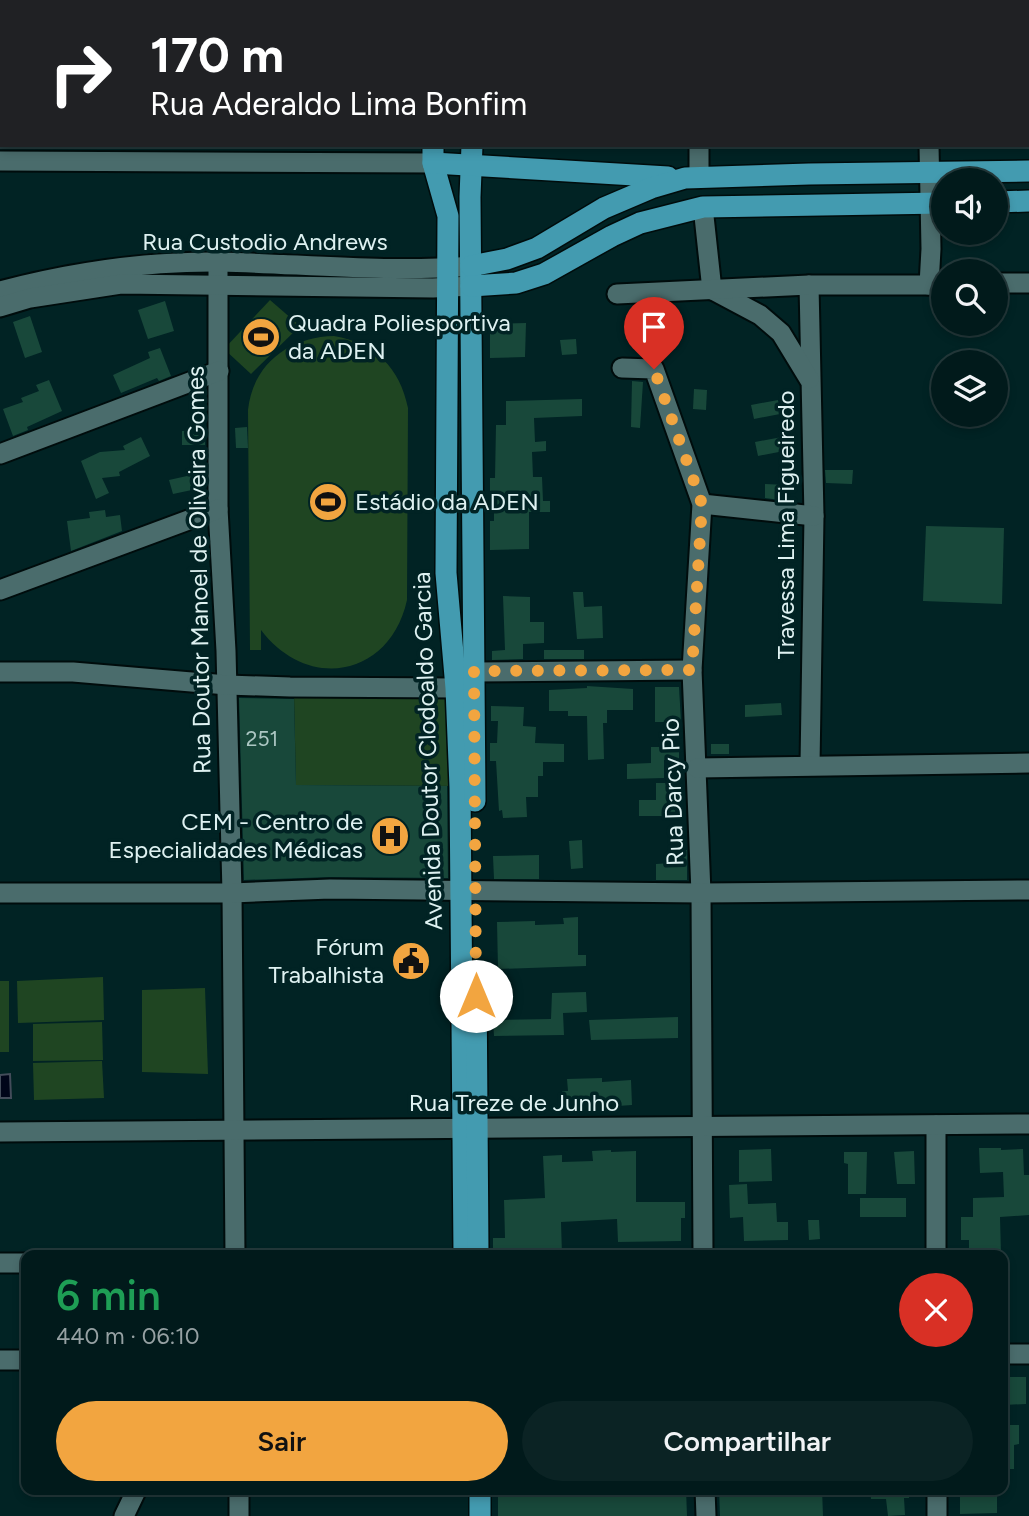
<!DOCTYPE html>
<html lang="pt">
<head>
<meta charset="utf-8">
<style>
  body { margin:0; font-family:Figtree,sans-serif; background:#0b2324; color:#f1f3f6; height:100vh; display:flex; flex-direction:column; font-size:26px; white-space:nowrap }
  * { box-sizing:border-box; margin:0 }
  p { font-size:23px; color:#96a1a3 }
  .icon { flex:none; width:38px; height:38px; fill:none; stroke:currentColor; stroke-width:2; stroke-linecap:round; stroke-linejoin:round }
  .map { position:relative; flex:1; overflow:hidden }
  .panel { position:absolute; left:21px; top:1250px; width:987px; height:245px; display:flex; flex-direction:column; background:#011a1b; border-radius:14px; box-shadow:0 4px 10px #0003,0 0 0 2px #23383a }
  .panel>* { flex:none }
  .banner { position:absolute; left:0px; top:0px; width:1029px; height:147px; box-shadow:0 4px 10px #0003,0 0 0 2px #23383a; background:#202124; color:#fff; overflow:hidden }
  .controls { position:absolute; left:931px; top:168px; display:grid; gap:14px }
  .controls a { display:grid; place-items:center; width:77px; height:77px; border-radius:50%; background:#011a1b; box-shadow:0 4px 10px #0003,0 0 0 2px #23383a; font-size:35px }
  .pin { position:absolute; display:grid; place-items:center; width:60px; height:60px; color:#fff; margin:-72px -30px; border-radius:50% 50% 50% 0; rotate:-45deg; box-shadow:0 0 7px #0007 }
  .pin .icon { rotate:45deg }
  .me { position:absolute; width:77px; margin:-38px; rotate:0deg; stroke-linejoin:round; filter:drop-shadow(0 0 5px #0008) }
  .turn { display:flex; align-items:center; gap:24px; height:147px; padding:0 35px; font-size:32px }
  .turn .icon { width:91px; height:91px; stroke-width:2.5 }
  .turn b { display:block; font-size:49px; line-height:60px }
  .round { display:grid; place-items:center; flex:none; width:74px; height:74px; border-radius:37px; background:#0b2324 }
  .headline { display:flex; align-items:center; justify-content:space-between; height:119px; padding:0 35px }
  h1 { font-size:42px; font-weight:600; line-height:52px; color:#1e9e55 }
  .action { display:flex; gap:14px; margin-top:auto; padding:14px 35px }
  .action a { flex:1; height:80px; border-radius:42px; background:#f2a540; color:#111; font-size:28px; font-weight:600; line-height:80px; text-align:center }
  .action a+a { background:#0b2324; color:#f1f3f6 }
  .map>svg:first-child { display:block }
</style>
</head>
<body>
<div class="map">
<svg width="1029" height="1516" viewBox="0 0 1029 1516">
  <rect width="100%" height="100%" fill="#012324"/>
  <g fill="#1f4522">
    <path d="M270,300L300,326L251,374L224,349Z"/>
    <path d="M334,336C375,343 400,368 408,408L407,600C390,677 308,692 261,630V650H250L248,410C253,364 289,337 334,336Z"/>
    <path d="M294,693H452L457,786L296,785Z"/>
    <path d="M103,977L104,1020L18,1023L17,981Z"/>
    <rect x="0" y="981" width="9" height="71"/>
    <path d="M205,988L208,1074L142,1072V990Z"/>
    <path d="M102,1022L103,1060L33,1061V1024Z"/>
    <path d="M102,1061L104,1098L34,1100L33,1063Z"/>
  </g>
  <path fill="#000519" stroke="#434c5a" stroke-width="2" d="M10,1074L11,1098H0V1075Z"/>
  <g fill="#18483a">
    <path d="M165,301L174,331L148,339L138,310Z"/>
    <path d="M30,316L42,352L25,358L13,322Z"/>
    <path d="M526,323L525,357L490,358V324Z"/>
    <path d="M576,339L577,354L562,355L560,340Z"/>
    <path d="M160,348L171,376L159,381L157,378L121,393L113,375L150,358L148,352Z"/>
    <path d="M49,380L62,411L27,427L28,430L13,436L3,409L23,402L21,398L39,391L36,385Z"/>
    <path d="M632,381L643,382L640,428L631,427Z"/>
    <path d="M694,389L707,390L706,410L693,409Z"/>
    <path d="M582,399V416L534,418L535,442L546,441V451L532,452L533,477H542L543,501H550V512H529V549L490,550V521H494V496H490V478H495L496,425H506V401Z"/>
    <path d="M778,400L780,414L754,419L751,405Z"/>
    <path d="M247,427L248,448H236L235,428Z"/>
    <path d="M205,430V445H182V431Z"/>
    <path d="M141,437L150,456L119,472L120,476L102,478L109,493L96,499L81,461L100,452L125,450L123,446Z"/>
    <path d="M782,437L784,451L758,456L755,442Z"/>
    <path d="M825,470H853L852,484L826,483Z"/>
    <path d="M205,472L206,487L173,494L169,480Z"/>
    <path d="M765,484L787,485V501L765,498Z"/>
    <path d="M105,510L106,517L120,515L122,531L71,551L67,521L90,518L89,512Z"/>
    <path d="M926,526L1004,528L1002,604L923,601Z"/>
    <path d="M573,592H583L584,607L602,606L603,638L577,639Z"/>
    <path d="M503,596L530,597V622H544V643L523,644V659L492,660V651L505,650Z"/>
    <rect x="544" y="650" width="40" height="9"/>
    <path d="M587,686L633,689V710H607V723H603L604,759L588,760L587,716H568V711H549V690L587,688Z"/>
    <path d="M655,687H679L681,722H655Z"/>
    <path d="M239,698L294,699L296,785L447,786L448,878L330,877L244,880Z"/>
    <path d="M781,703L782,715L745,717V705Z"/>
    <path d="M491,706L524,707L523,726L536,727L535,743L564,744V762H543V776H538V797H526L527,817L503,818L502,810L499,811L496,761H490V743H497L498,721H491Z"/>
    <rect x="711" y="744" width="18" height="10"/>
    <path d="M651,747H679V760H664V778L627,779V764L651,763Z"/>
    <path d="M656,783H676L675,816H639V800H656Z"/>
    <path d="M582,840L583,868L571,869L569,841Z"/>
    <path d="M672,850H687V880H656V864L672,863Z"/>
    <path d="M539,855V879H494L493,856Z"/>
    <path d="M578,917V955H586V966L498,969L497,922L535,921V925L564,924L563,918Z"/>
    <path d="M586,992L587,1012L563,1013L564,1035L494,1036L493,1020L551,1019L552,993Z"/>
    <path d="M678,1017V1038L591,1040L589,1020Z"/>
    <path d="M602,1078V1082L631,1080L632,1105L618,1106V1101L563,1106L562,1091H568L567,1079Z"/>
    <path d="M979,1148H1001V1150L1023,1149L1024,1175H1029V1215L1000,1217L1001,1255H969V1240H961V1217H973V1198L1004,1197L1003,1172L980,1173Z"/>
    <path d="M771,1149L772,1181L739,1182V1150Z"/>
    <path d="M611,1150V1152L636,1151V1202H685V1218H681V1241L618,1242L617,1219L561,1222L562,1255H493V1238H505L504,1200L545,1198L543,1156L562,1155V1162L593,1161L592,1151Z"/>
    <path d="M914,1151L915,1184H897L894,1152Z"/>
    <path d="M844,1152H867L866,1194H848V1164L844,1163Z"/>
    <path d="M747,1184L748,1204L776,1203L777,1222H788V1240L744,1241L743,1217L730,1218L729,1185Z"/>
    <rect x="860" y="1198" width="46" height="19"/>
    <path d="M808,1220H819L820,1239L809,1240Z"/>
    <path d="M1004,1377H1026V1404L1004,1405Z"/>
    <path d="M1003,1425H1019V1444L1014,1445V1469H1003Z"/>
    <path d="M498,1489H686L687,1516H498Z"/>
    <path d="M719,1489H822L823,1516H720Z"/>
    <path d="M870,1489H909V1498H904L905,1515L888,1516L886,1499H871Z"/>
    <path d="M997,1495V1513L960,1514V1496Z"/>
  </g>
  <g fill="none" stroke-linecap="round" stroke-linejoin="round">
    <defs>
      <g id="minor">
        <path d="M62,2L63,0"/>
        <path d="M702,2V0"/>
        <path d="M929,2V0"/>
        <path d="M0,79L2,76"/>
        <path d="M699,145V178"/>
        <path d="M929,145L931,249L929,285"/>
        <path d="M0,161L433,163"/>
        <path d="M703,207L712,290"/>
        <path d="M218,262V509L226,651L232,893L235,1255"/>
        <path d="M996,283H1029"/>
        <path d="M809,285L814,516L810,765"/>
        <path d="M713,290L760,315L781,333L809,379"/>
        <path d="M0,291C72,272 146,261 221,262C304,264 388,273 471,266"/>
        <path d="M617,294L809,285H943"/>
        <path d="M0,307L30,298L121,284L433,288L471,286"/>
        <path d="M622,368L654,369L702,504L692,670L701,893L703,1255"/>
        <path d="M0,454L219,371"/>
        <path d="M702,504L814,516"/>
        <path d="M0,590L218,509"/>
        <path d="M0,672H73L227,685L290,687L456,688"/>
        <path d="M474,672L692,670"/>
        <path d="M697,768L1029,763"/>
        <path d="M0,893H232L330,889L701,893L1029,890"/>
        <path d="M936,1125V1255"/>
        <path d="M0,1132L1029,1124"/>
        <path d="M0,1263H26"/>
        <path d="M1003,1354H1029"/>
        <path d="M0,1360H26"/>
        <path d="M239,1489V1516"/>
        <path d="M705,1489L706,1516"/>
        <path d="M937,1489V1516"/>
        <path d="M124,1516L137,1489"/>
      </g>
      <g id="major">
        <path d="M432,0V2"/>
        <path d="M474,2L475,0"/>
        <path d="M433,145V163L448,216L446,573L456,688L460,787L464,1255"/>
        <path d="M472,145L470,197L475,801"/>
        <path d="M433,163L668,177"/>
        <path d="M996,202L1029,201"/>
        <path d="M471,266L507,259L537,248L604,208L651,188L685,178L809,174L1029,171"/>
        <path d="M471,286L516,283L544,274L612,236L640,223L703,207L943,203"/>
        <path d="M476,977L478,1253"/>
        <path d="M480,1489V1516"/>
      </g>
    </defs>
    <use href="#minor" stroke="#000c0c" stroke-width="23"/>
    <use href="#major" stroke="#000c0c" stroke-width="24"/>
    <use href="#minor" stroke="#4a6c6c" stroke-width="19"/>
    <use href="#major" stroke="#439bb0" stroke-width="21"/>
  </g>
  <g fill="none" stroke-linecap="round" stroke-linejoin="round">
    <path stroke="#f2a540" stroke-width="12" stroke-dasharray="0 21.6" d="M476,996L474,671L692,670L702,504L654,369"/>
  </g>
  <defs>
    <symbol id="stadium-disc" viewBox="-11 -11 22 22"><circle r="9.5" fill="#f2a540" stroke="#012324"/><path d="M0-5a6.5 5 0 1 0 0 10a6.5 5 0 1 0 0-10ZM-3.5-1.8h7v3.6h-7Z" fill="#111"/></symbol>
    <symbol id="hospital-disc" viewBox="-11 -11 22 22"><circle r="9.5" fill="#f2a540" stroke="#012324"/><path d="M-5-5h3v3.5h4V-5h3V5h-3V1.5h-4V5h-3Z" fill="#111"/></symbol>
    <symbol id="civic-disc" viewBox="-11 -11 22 22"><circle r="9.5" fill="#f2a540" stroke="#012324"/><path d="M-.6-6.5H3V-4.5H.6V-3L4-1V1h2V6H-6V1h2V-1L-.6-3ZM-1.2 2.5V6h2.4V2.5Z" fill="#111"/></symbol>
  </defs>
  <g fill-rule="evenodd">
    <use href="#stadium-disc" x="239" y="315" width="44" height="44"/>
    <use href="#stadium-disc" x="306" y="480" width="44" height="44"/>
    <use href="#hospital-disc" x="368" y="814" width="44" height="44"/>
    <use href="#civic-disc" x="389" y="939" width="44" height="44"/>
  </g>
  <g text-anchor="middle" stroke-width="7" stroke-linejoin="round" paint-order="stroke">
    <g font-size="21" fill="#acc7c3">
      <text x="262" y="746">251</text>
    </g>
    <g font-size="24" fill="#def1f1" stroke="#012324">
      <text x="265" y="250">Rua Custodio Andrews</text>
      <text transform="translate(786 525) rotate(-90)" y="8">Travessa Lima Figueiredo</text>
      <text transform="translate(199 570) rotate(-91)" y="8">Rua Doutor Manoel de Oliveira Gomes</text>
      <text transform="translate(428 751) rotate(-92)" y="8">Avenida Doutor Clodoaldo Garcia</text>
      <text transform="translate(673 792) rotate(-92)" y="8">Rua Darcy Pio</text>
      <text x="514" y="1111">Rua Treze de Junho</text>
    </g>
    <g font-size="24" fill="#def1f1" stroke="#012324" text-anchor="start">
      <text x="288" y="331">Quadra Poliesportiva<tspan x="288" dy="28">da ADEN</tspan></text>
      <text x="355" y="510">Estádio da ADEN</text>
      <text x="363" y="830" text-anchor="end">CEM - Centro de<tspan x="363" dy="28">Especialidades Médicas</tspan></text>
      <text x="384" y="955" text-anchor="end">Fórum<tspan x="384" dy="28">Trabalhista</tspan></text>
    </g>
  </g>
</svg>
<div class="controls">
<a><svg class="icon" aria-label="sound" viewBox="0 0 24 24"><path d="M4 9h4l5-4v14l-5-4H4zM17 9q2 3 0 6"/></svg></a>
<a><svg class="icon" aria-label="search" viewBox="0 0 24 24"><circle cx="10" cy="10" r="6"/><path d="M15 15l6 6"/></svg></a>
<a><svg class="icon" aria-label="layers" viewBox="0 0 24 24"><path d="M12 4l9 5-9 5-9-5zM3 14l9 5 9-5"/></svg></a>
</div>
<div class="pin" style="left:654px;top:369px;background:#d93025"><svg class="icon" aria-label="arrive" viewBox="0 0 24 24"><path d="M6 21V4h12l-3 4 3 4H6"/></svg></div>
<svg class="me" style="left:476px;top:996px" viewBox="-20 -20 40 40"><circle r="19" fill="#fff"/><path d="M0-13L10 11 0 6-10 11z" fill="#f2a540"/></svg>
<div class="banner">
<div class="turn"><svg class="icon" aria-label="right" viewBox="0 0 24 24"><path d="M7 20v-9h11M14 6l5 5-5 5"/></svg><div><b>170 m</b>Rua Aderaldo Lima Bonfim</div></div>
</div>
<section class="panel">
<div class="headline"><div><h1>6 min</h1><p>440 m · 06:10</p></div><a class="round" style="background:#d93025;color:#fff"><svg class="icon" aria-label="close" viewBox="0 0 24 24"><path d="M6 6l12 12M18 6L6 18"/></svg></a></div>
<div class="action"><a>Sair</a><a>Compartilhar</a></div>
</section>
</div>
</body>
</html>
